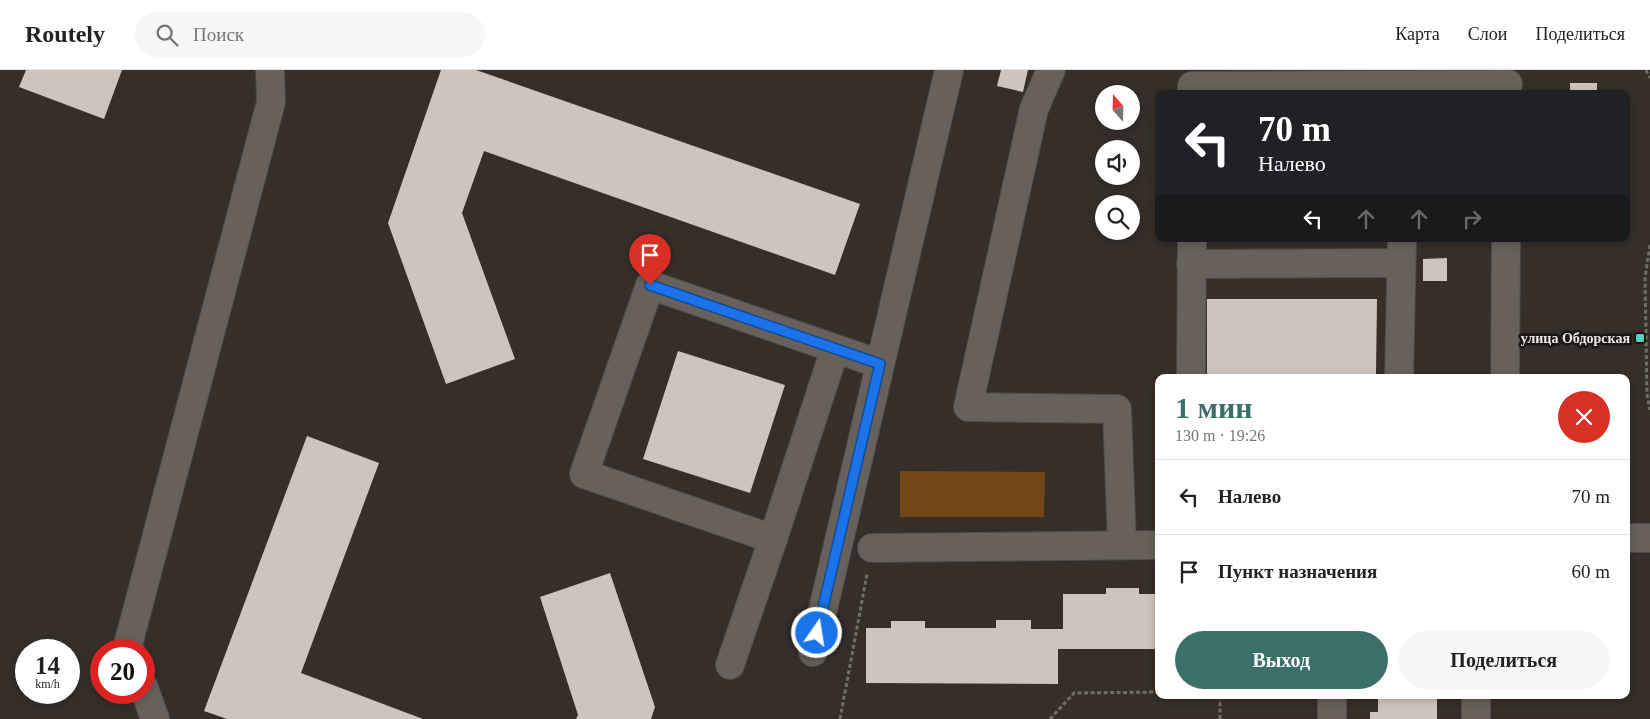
<!DOCTYPE html>
<html lang="ru">
<head>
<meta charset="utf-8">
<style>
  body { margin:0; font-family:Georgia,serif; background:#f6f6f6; color:#222; height:100vh; display:flex; flex-direction:column; font-size:19px; white-space:nowrap }
  * { box-sizing:border-box; margin:0 }
  p { font-size:16px; color:#767676 }
  .icon { flex:none; width:28px; height:28px; fill:none; stroke:currentColor; stroke-width:2; stroke-linecap:round; stroke-linejoin:round }
  .map { position:relative; flex:1; overflow:hidden }
  .panel { position:absolute; left:1155px; top:304px; width:475px; height:325px; display:flex; flex-direction:column; background:#fff; border-radius:10px; box-shadow:0 2px 8px #0003 }
  .panel>* { flex:none }
  .top-card { position:absolute; left:1155px; top:20px; width:475px; height:152px; border-radius:10px; box-shadow:0 2px 8px #0003; background:#202124; color:#fff; overflow:hidden }
  .needle { width:32px; rotate:340deg }
  .tools { position:absolute; left:1095px; top:15px; display:grid; gap:10px }
  .tools a { display:grid; place-items:center; width:45px; height:45px; border-radius:50%; background:#fff; box-shadow:0 2px 8px #0003; font-size:25px }
  .speed { position:absolute; left:15px; top:569px; display:flex; gap:10px; font-size:25px; font-weight:700; text-align:center }
  .speed>* { display:grid; place-content:center; width:65px; height:65px; border-radius:50%; background:#fff; box-shadow:0 2px 8px #0003; line-height:1 }
  .speed small { font-size:12px; font-weight:400 }
  .speed .limit { border:8px solid #d22; background:#fff; color:#111 }
  .pin { position:absolute; display:grid; place-items:center; width:42px; height:42px; color:#fff; margin:-51px -21px; border-radius:50% 50% 50% 0; rotate:-45deg; box-shadow:0 0 5px #0007 }
  .pin .icon { rotate:45deg }
  .me { position:absolute; width:55px; margin:-28px; rotate:13deg; stroke-linejoin:round; filter:drop-shadow(0 0 4px #0008) }
  .turn { display:flex; align-items:center; gap:18px; height:105px; padding:0 20px; font-size:22px }
  .turn .icon { width:65px; height:65px; stroke-width:2.5 }
  .turn b { display:block; font-size:35px; line-height:42px }
  .lanes { display:flex; align-items:center; height:48px; padding:0 20px; background:#0003; justify-content:center; gap:25px; direction:ltr }
  .lanes .off { opacity:.35 }
  .round { display:grid; place-items:center; flex:none; width:52px; height:52px; border-radius:26px; background:#f6f6f6 }
  .summary { display:flex; align-items:center; justify-content:space-between; height:85px; padding:0 20px }
  h1 { font-size:30px; font-weight:700; line-height:38px; color:#3a6f6a }
  .primary-button { display:flex; gap:10px; margin-top:auto; padding:10px 20px }
  .primary-button a { flex:1; height:58px; border-radius:30px; background:#3a6f6a; color:#fff; font-size:20px; font-weight:700; line-height:58px; text-align:center }
  .primary-button a+a { background:#f6f6f6; color:#222 }
  ul { padding:0; list-style:none }
  li { display:flex; align-items:center; gap:15px; height:75px; padding:0 20px; border-top:1px solid #e0e0e0 }
  li div { flex:1 }
  li b { display:block; font-size:19px }
  li em { font-style:normal }
  header { display:flex; align-items:center; gap:30px; box-sizing:border-box; height:70px; padding:0 25px; background:#fff; border-bottom:1px solid #e0e0e0 }
  header strong { font-size:24px }
  nav { display:flex; gap:28px; margin-inline-start:auto; font-size:18px }
  .search { width:350px; height:45px; background:#f6f6f6; display:flex; align-items:center; gap:12px; box-sizing:border-box; padding:0 18px; border-radius:28px; color:#767676; font-size:19px }
  .map>svg:first-child { display:block }
</style>
</head>
<body>
<header>
<strong>Routely</strong>
<div class="search"><svg class="icon" aria-label="search" viewBox="0 0 24 24"><circle cx="10" cy="10" r="6"/><path d="M15 15l6 6"/></svg>Поиск</div>
<nav><a>Карта</a><a>Слои</a><a>Поделиться</a></nav>
</header>
<div class="map">
<svg width="1650" height="649" viewBox="0 0 1650 649">
  <rect width="100%" height="100%" fill="#352e29"/>
  <path fill="#744617" d="M900,401L1045,402L1044,447H900Z"/>
  <g fill="#cdc4be">
    <path d="M26,0H122L104,49L19,17Z"/>
    <path d="M441,0H476L860,134L835,205L484,81L462,143L515,289L446,314L388,153Z"/>
    <path d="M1001,0H1028L1023,22L997,16Z"/>
    <rect x="1570" y="13" width="27" height="11"/>
    <path d="M1447,188V211H1423V189Z"/>
    <path d="M1207,229H1377L1376,304H1207Z"/>
    <path d="M678,281L785,315L750,423L643,389Z"/>
    <path d="M307,366L379,393L301,603L423,649H227L204,641Z"/>
    <path d="M610,503L655,637L651,649H576L578,645L540,527Z"/>
    <path d="M1106,518H1139V524H1159V579H1058V614L866,613V558H891V551H925V558H996V550H1031V559H1063V524H1106Z"/>
    <path d="M1378,625H1437V649H1370V642H1378Z"/>
  </g>
  <g fill="none" stroke-linecap="round" stroke-linejoin="round">
    <defs>
      <g id="minor">
        <path d="M1051,0L1034,39L968,337L1117,339L1122,475"/>
        <path d="M1192,24V16L1508,14"/>
        <path d="M1191,194L1401,193"/>
        <path d="M1191,308L1192,169"/>
        <path d="M1399,308L1402,169"/>
        <path d="M1505,308L1506,169"/>
        <path d="M1626,468H1650"/>
        <path d="M773,469L835,279"/>
        <path d="M872,478L1159,475"/>
        <path d="M130,580L128,575L271,32L270,0"/>
        <path d="M813,582L949,0"/>
        <path d="M730,595L773,469L584,404L650,215L880,294"/>
        <path d="M144,618L155,649"/>
        <path d="M1476,625V649"/>
        <path d="M1332,649V625"/>
      </g>
    </defs>
    <use href="#minor" stroke="#4e4a45" stroke-width="30"/>
    <g stroke="#736d68" stroke-width="3" stroke-dasharray="4 2.5" stroke-linecap="butt">
      <path d="M1646,0L1650,8"/>
      <path d="M1650,175L1645,208L1647,324L1650,340"/>
      <path d="M840,649L867,504"/>
      <path d="M1050,649L1074,623L1159,622"/>
      <path d="M1220,649V625"/>
    </g>
    <use href="#minor" stroke="#68615b" stroke-width="28"/>
  </g>
  <g fill="none" stroke-linecap="round" stroke-linejoin="round">
    <defs>
      <path id="route" d="M650,215L880,294L817,563"/>
    </defs>
    <use href="#route" stroke="#114b97" stroke-width="12"/>
    <use href="#route" stroke="#1a73e8" stroke-width="9"/>
  </g>
  <rect fill="#57cec2" stroke="#1a1715" stroke-width="2" x="1635" y="263" width="10" height="10" rx="2.5"/>
  <g text-anchor="middle" stroke-width="5" stroke-linejoin="round" paint-order="stroke">
    <g font-size="14" font-weight="bold" fill="#eeeae6" stroke="#1a1715" text-anchor="end">
      <text x="1630" y="273">улица Обдорская</text>
    </g>
  </g>
</svg>
<div class="tools">
<a><svg class="needle" viewBox="-14 -14 28 28"><path d="M0-13l5 13h-10z" fill="#e53935"/><path d="M0 13l5-13h-10z" fill="#767676"/></svg></a>
<a><svg class="icon" aria-label="sound" viewBox="0 0 24 24"><path d="M4 9h4l5-4v14l-5-4H4zM17 9q2 3 0 6"/></svg></a>
<a><svg class="icon" aria-label="search" viewBox="0 0 24 24"><circle cx="10" cy="10" r="6"/><path d="M15 15l6 6"/></svg></a>
</div>
<div class="speed"><div>14<small>km/h</small></div><div class="limit">20</div></div>
<div class="pin" style="left:650px;top:215px;background:#d93025"><svg class="icon" aria-label="arrive" viewBox="0 0 24 24"><path d="M6 21V4h12l-3 4 3 4H6"/></svg></div>
<svg class="me" style="left:817px;top:563px" viewBox="-20 -20 40 40"><circle r="17" fill="#1a73e8" stroke="#fff" stroke-width="3"/><path d="M0-11L8 9 0 5-8 9z" fill="#fff"/></svg>
<div class="top-card">
<div class="turn"><svg class="icon" aria-label="left" viewBox="0 0 24 24"><path d="M17 20v-9H6M10 6l-5 5 5 5"/></svg><div><b>70 m</b>Налево</div></div>
<div class="lanes"><svg class="icon" aria-label="left" viewBox="0 0 24 24"><path d="M17 20v-9H6M10 6l-5 5 5 5"/></svg><svg class="icon off" aria-label="ahead" viewBox="0 0 24 24"><path d="M12 20V5M6 11l6-6 6 6"/></svg><svg class="icon off" aria-label="ahead" viewBox="0 0 24 24"><path d="M12 20V5M6 11l6-6 6 6"/></svg><svg class="icon off" aria-label="right" viewBox="0 0 24 24"><path d="M7 20v-9h11M14 6l5 5-5 5"/></svg></div>
</div>
<section class="panel">
<div class="summary"><div><h1>1 мин</h1><p>130 m · 19:26</p></div><a class="round" style="background:#d93025;color:#fff"><svg class="icon" aria-label="close" viewBox="0 0 24 24"><path d="M6 6l12 12M18 6L6 18"/></svg></a></div>
<ul>
<li><svg class="icon" aria-label="left" viewBox="0 0 24 24"><path d="M17 20v-9H6M10 6l-5 5 5 5"/></svg><div><b>Налево</b></div><em>70 m</em></li>
<li><svg class="icon" aria-label="arrive" viewBox="0 0 24 24"><path d="M6 21V4h12l-3 4 3 4H6"/></svg><div><b>Пункт назначения</b></div><em>60 m</em></li>
</ul>
<div class="primary-button"><a>Выход</a><a>Поделиться</a></div>
</section>
</div>
</body>
</html>
